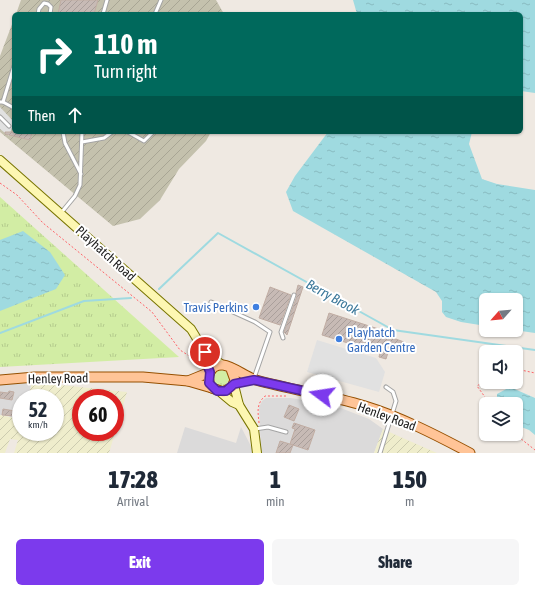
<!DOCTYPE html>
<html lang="en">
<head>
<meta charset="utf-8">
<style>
  body { margin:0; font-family:"Asap Condensed",sans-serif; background:#f6f6f7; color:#1f2937; height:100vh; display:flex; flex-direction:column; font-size:15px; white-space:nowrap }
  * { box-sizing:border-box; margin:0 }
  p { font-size:13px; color:#747a83 }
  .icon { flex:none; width:22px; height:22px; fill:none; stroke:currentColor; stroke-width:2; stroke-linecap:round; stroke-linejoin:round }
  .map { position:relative; height:453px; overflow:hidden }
  .sheet { display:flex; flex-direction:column; background:#fff; flex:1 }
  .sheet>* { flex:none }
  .hud { position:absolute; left:12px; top:12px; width:511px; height:122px; border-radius:6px; box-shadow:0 1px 3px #0004; background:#00695c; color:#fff; overflow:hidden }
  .needle { width:26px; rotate:243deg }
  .fabs { position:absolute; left:479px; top:293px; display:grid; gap:8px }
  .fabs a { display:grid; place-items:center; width:44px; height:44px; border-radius:6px; background:#fff; box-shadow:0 1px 3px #0004; font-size:20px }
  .speed { position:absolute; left:12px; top:389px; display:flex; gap:8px; font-size:20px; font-weight:700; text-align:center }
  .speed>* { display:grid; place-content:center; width:52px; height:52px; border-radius:50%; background:#fff; box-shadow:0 1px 3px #0004; line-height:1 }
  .speed small { font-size:10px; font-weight:400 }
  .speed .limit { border:6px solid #d22; background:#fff; color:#111 }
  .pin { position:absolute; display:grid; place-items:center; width:34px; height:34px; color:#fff; margin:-17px; border:2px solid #fff; border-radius:50%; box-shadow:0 1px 4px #0007 }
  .me { position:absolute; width:44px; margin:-22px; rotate:284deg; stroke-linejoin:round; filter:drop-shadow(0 0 3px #0008) }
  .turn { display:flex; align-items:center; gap:14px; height:84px; padding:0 16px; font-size:18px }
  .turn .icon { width:52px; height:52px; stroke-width:2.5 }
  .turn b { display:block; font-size:28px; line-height:34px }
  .then { display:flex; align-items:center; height:38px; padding:0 16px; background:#0003; gap:8px; font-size:15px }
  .eta { display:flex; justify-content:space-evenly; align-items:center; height:68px; text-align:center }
  .eta b { font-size:24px; font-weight:800; line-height:28px }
  .button { display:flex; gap:8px; margin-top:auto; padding:8px 16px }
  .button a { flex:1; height:46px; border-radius:6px; background:#7c3aed; color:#fff; font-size:16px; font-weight:800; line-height:46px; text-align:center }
  .button a+a { background:#f6f6f7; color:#1f2937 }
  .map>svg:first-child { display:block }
</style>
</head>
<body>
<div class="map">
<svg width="535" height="453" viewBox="0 0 535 453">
  <defs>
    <pattern id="construction-furrows" width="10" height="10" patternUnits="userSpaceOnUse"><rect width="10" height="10" fill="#c4c1ad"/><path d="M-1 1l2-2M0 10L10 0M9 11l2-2" fill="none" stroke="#a8a594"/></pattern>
    <pattern id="farmland-furrows" width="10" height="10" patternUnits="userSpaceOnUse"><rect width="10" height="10" fill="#efedcc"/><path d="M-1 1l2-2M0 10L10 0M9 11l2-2" fill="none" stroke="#cccbaf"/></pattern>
    <pattern id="grass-tufts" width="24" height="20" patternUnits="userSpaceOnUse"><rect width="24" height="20" fill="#d2eda4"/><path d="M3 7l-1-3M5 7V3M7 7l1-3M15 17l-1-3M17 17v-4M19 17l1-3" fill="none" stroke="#b4cb8d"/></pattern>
    <pattern id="water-ripples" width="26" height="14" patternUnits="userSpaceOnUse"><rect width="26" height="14" fill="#9fdae0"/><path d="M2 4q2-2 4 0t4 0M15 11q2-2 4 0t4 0" fill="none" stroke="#88bbc0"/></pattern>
    <pattern id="building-hatch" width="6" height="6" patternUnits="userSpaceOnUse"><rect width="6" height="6" fill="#c7bab5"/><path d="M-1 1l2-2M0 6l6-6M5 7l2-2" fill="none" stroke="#aa9f9b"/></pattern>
  </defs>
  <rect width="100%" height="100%" fill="#efe9e2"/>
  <g fill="#dbdada">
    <path d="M32,382L28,398H21V419L0,415V384Z"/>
    <path d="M266,398H291L333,405L369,419L383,429L374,453H261L259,407L262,401Z"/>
    <path d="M185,427L236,443L241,427L253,450V453H177Z"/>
  </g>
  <g fill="url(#construction-furrows)">
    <path d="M21,0H216L224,14H16Z"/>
    <path d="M14,19V132H211L206,141L179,169L160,200L140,219L113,226L0,132V56Z"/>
  </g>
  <g fill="url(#farmland-furrows)" fill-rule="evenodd">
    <path d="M32,382L127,392L109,453H14L18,440L10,439L5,453H0V415L21,419V432H55V398H28ZM81,398H115V432H81Z"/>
    <path d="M383,429L396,435L437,453H374Z"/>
  </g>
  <g fill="url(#grass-tufts)">
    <path d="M0,197L179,357L0,367Z"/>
    <circle cx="221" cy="378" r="8"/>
  </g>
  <g fill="#e1e1e1">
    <path d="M0,107L14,122L9,136L0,129Z"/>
    <path d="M317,340L376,358L385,372L379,392L307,372Z"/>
  </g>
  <g fill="url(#water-ripples)">
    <path d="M353,0H535V93L521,91V14H357Z"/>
    <path d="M328,132H472L469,144L482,179L497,184L535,190V333L514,330H516V300H486V326L461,322L446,317L442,312V301L436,292L293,211L286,192L295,176Z"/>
    <path d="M23,231L50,252L65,275L56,289L0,311V240Z"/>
    <path d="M510,387L535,398V435L529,430L516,425V404H497V394Z"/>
  </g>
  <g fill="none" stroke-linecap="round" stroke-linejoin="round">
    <g stroke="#9fdae0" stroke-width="2">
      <path d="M159,289L218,233L393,330L535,350"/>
      <path d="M0,333L84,301L131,298"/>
    </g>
  </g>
  <g fill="url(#building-hatch)" stroke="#c1ada3">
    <path d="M61,0H98L94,14H58Z"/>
    <path d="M5,132H32L30,140L5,134Z"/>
    <path d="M298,285L303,287L287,335L284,332L297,296L296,293Z"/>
    <path d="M270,287L291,295L280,325L259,318Z"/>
    <path d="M329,313L394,334L393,338L404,342L401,350L390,346L386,359L379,357L380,353L322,335Z"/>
    <path d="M9,391L14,392L12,400L0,398V392L8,393Z"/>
    <path d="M289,405L299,409L294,421L284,417Z"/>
    <path d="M3,409L15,411V416L2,415Z"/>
    <path d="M294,423L315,430L308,450L290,444L295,429L292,428Z"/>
    <path d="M280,441L293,445L290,453H276Z"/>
  </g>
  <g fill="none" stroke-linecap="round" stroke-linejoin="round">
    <defs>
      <g id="lane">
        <path d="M38,14L39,9L44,3L48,4L51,7L50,14"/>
        <path d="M103,14L107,0"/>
        <path d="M155,14L161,0"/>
        <path d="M0,102H3L14,66"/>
        <path d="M3,102L14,108"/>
        <path d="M0,117L9,126"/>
        <path d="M63,132L65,143L81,174"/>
        <path d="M128,132L144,141L153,132"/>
        <path d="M82,142L104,138L112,132"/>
        <path d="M61,213L75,196L80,185L82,132"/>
        <path d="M211,302L255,322L270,332L254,378"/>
        <path d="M283,338L281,332L294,295"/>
        <path d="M255,429L268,427L286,432"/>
        <path d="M380,453L396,401L393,392L386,387"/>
      </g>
      <g id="secondary">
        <path d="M0,160L191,329L205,352V360L210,372"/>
        <path d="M205,352L222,365"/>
        <path d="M234,385L239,405L254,429L257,453"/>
        <path d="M220,392L232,402L239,405"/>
      </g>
      <g id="primary">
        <path d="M231,369L235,380L232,387L223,392L212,388C205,379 209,364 223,365C233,366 246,377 256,380C292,390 329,395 365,406C401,417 436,435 470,453"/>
        <path d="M0,380L35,377H143L188,381L212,388"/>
        <path d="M188,381L210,372"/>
      </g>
    </defs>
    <use href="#lane" stroke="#a4a4a4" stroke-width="5"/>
    <use href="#secondary" stroke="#787400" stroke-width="10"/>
    <use href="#primary" stroke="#965000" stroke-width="11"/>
    <g stroke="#ff6368" stroke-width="1" stroke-dasharray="2 2" stroke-linecap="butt">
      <path d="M0,183L17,195L43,223L152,312L180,350L197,361"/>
      <path d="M516,369L535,373"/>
      <path d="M486,380L477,386L490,404"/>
      <path d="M259,423C258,412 256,404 265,396H286"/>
      <path d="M515,434L535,450"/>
    </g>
    <use href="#lane" stroke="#fff" stroke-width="3"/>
    <use href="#secondary" stroke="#fdf7b2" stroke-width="8"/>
    <use href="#primary" stroke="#ffc497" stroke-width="9"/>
  </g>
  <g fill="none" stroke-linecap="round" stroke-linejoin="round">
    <defs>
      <path id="route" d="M205,352V360L210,372L209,383L217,391H226L234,384L254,380L322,395"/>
    </defs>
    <use href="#route" stroke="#51269a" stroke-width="10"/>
    <use href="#route" stroke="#7c3aed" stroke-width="7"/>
  </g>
  <g fill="#3f7fe0" stroke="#fff" stroke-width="1.5">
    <circle cx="256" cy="307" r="4"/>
    <circle cx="339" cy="339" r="4"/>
  </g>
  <g text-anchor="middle" stroke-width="4" stroke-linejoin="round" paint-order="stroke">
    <g font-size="13" fill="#1d1d1d" stroke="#fff">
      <text transform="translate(106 253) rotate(42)" y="5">Playhatch Road</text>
      <text transform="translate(58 378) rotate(-1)" y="5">Henley Road</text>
      <text transform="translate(387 416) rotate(20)" y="5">Henley Road</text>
    </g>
    <g font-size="13" fill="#366cbe" stroke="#fff" text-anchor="end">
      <text x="248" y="312">Travis Perkins</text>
      <text x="347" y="337" text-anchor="start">Playhatch<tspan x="347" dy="15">Garden Centre</tspan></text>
    </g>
    <g font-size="14" font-style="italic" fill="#3c789a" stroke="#fff">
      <text transform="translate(333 297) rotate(29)" y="5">Berry Brook</text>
    </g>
  </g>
</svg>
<div class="fabs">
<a><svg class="needle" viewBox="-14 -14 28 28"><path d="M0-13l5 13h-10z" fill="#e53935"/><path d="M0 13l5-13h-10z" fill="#747a83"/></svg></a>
<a><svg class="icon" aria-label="sound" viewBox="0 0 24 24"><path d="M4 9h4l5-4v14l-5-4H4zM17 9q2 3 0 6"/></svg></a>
<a><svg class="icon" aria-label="layers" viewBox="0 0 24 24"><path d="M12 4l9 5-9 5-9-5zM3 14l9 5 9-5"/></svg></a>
</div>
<div class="speed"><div>52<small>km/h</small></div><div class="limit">60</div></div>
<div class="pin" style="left:205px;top:352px;background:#d93025"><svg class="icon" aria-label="arrive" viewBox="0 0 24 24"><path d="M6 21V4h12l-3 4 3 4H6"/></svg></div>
<svg class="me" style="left:322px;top:395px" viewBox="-20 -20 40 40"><circle r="19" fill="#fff"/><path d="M0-13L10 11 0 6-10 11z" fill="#7c3aed"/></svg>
<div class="hud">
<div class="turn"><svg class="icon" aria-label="right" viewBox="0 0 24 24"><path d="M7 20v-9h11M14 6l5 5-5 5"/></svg><div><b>110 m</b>Turn right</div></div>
<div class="then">Then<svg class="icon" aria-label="ahead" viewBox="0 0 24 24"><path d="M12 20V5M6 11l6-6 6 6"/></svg></div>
</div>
</div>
<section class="sheet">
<div class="eta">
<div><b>17:28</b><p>Arrival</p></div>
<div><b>1</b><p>min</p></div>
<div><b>150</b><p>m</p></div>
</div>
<div class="button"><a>Exit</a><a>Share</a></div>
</section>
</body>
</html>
